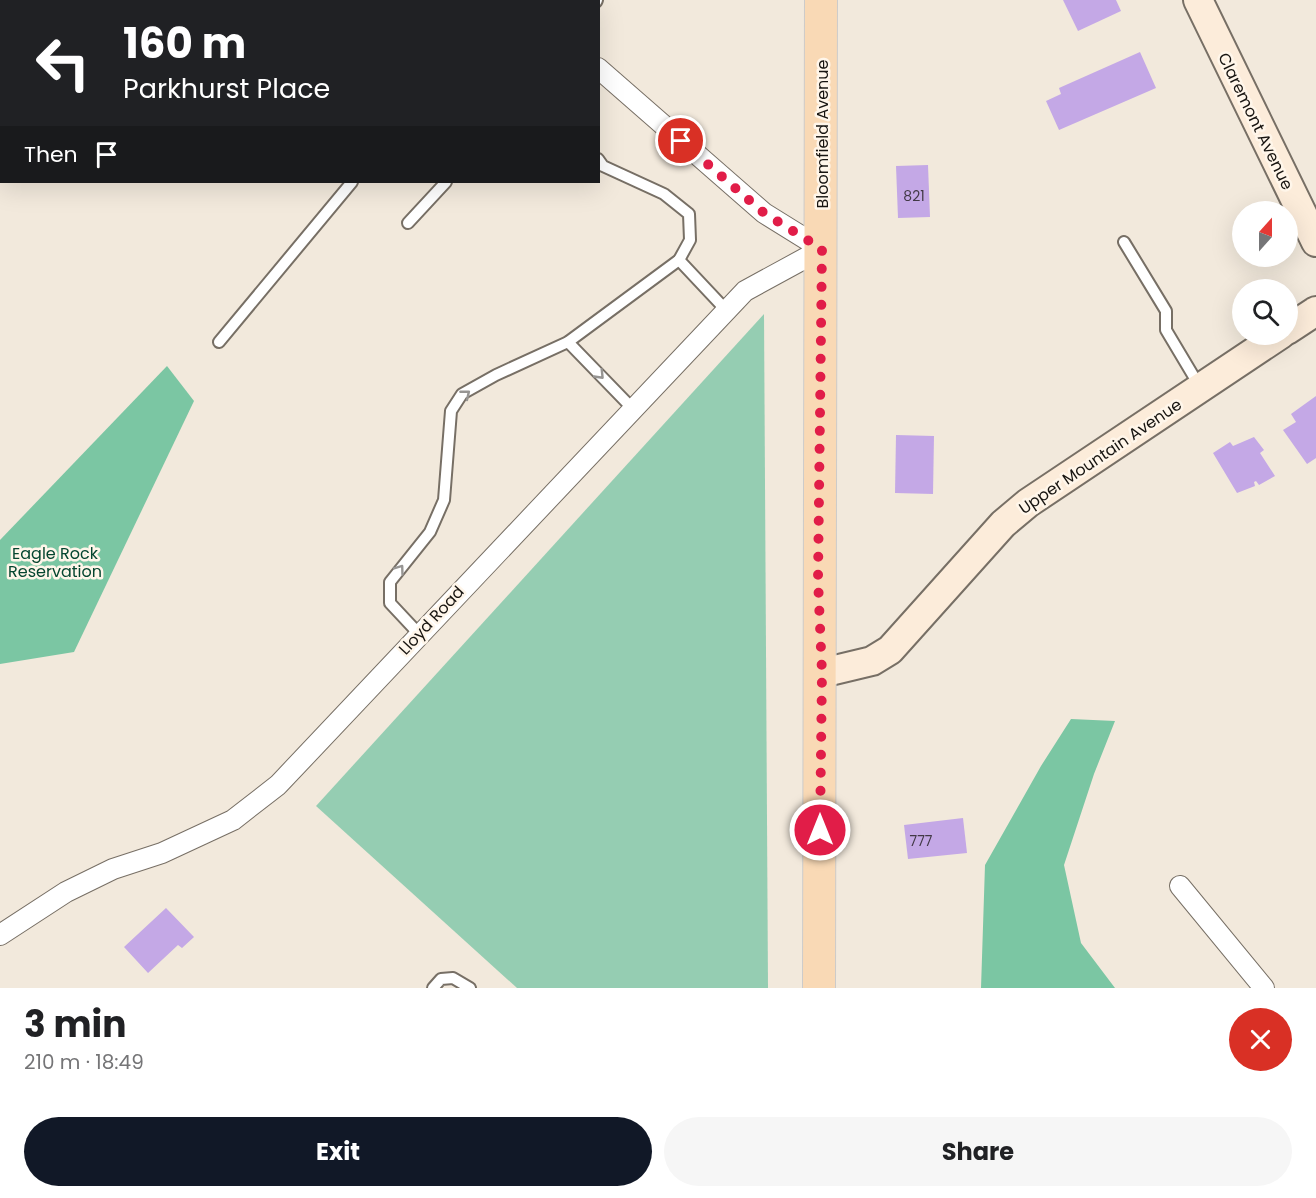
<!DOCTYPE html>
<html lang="en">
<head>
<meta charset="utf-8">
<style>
  body { margin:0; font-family:Poppins,sans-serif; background:#f6f6f6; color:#202124; height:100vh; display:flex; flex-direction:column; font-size:22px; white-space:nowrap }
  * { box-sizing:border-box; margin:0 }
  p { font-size:20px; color:#757577 }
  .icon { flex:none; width:33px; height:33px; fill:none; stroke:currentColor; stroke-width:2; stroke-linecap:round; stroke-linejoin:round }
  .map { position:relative; height:988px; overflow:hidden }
  .side { display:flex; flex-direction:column; background:#fff; flex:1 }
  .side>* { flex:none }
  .hud { position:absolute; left:0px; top:0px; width:600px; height:183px; box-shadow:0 6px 24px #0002; background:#202124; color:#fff; overflow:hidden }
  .needle { width:39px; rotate:21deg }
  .fabs { position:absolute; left:1232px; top:201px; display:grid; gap:12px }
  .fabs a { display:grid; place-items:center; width:66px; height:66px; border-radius:50%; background:#fff; box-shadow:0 6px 24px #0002; font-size:30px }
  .pin { position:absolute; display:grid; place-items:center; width:51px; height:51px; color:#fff; margin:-26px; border:3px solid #fff; border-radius:50%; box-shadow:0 2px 6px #0007 }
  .me { position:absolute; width:66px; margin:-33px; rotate:0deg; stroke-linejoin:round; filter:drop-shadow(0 0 4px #0008) }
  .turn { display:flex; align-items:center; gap:21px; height:126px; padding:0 24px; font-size:27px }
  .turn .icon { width:78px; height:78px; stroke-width:2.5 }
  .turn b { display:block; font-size:42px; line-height:51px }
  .then { display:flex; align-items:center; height:57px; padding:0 24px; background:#0003; gap:12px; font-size:22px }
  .round { display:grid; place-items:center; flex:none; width:63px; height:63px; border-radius:32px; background:#f6f6f6 }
  .overview { display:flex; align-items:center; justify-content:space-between; height:102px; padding:0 24px }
  h1 { font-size:36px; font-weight:700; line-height:45px }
  .primary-button { display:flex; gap:12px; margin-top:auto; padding:12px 24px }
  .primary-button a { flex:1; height:69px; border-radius:36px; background:#111827; color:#fff; font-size:24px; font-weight:700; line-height:69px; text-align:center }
  .primary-button a+a { background:#f6f6f6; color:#202124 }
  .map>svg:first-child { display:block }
</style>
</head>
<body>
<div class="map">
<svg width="1316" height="988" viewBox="0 0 1316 988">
  <rect width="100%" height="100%" fill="#f2e9dc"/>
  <path fill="#95cdb2" d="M764,314L768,988H517L316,806Z"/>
  <g fill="#7bc6a3">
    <path d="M167,366L194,401L74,652L0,664V540Z"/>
    <path d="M1071,719L1115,721L1094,774L1064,865L1081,943L1115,988H981L985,865L1041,766Z"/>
  </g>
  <g fill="#c4a8e6">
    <path d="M1063,0H1116L1121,11L1078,31Z"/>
    <path d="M1140,52L1156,88L1059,130L1046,101L1061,94L1059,88Z"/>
    <path d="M928,165L930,217L898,218L896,166Z"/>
    <path d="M1316,396V458L1307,464L1283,430L1296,422L1291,414Z"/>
    <path d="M896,435L934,436L933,494L895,493Z"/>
    <path d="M1254,437L1264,450L1260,453L1275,476L1259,485L1256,481L1254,482L1255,486L1237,493L1213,453L1230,442L1233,446Z"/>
    <path d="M963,818L967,853L908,859L904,825Z"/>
    <path d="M166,908L194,937L182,948L178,945L148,973L124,947Z"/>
  </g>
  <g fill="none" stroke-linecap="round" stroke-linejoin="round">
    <defs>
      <g id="lane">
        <path d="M596,2L597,0"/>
        <path d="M408,223L446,182"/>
        <path d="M1124,242L1166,311V330L1200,387"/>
        <path d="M679,260L726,310"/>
        <path d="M219,342L352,182"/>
        <path d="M568,342L632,408"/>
        <path d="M419,634L390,603V582L430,532L444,500L451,411L462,394L496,375L568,342L679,260L690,240L689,214L664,194L603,166L598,159"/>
        <path d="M433,988L441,979L453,978L470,988"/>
      </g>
      <g id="street">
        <path d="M516,0L518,2"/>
        <path d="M36,2V0"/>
        <path d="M0,63L2,60"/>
        <path d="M1180,886L1264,988"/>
        <path d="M0,935L66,892L113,869L162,853L233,820L278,785L745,291L822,249L764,213L598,68"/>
      </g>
      <g id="secondary">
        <path d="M1198,0L1316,242"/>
        <path d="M1287,330L1316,311"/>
        <path d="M822,673L872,661L890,650L1003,524L1028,503L1281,334"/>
      </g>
      <path id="primary" d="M819,988L821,0"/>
    </defs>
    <use href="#lane" stroke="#776f65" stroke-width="14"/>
    <use href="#street" stroke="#776f65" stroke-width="22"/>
    <use href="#secondary" stroke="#776f65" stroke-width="32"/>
    <use href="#primary" stroke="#cccbca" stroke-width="34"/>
    <use href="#lane" stroke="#fff" stroke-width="10"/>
    <use href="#street" stroke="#fff" stroke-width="20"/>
    <use href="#secondary" stroke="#fcecda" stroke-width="28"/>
    <use href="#primary" stroke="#f9d9b5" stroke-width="32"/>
  </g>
  <defs><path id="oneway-chevron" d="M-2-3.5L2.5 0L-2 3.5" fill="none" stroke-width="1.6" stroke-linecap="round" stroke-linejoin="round" transform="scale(1.5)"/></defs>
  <g stroke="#979593">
    <use href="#oneway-chevron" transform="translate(600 375) rotate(46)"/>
    <use href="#oneway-chevron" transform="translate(466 394) rotate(-39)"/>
    <use href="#oneway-chevron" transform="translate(400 569) rotate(-54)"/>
  </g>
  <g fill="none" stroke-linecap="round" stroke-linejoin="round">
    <path stroke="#e11d48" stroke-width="10" stroke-dasharray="0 18" d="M681,141L764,213L822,249L818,579L822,673L820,830"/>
  </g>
  <g text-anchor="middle" stroke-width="5" stroke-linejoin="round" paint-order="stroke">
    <g font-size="14" fill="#423946">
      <text x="914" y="201">821</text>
      <text x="921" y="846">777</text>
    </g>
    <g font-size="16" fill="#171410" stroke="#fff6ea">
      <text transform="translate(1256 121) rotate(64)" y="6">Claremont Avenue</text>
      <text transform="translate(822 134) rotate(-90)" y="6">Bloomfield Avenue</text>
      <text transform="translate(1100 456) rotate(-34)" y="6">Upper Mountain Avenue</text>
      <text transform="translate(431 620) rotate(-47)" y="6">Lloyd Road</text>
    </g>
    <g font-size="16" fill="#054630" stroke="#fff6ea">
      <text x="55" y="559">Eagle Rock<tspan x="55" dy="18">Reservation</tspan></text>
    </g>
  </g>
</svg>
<div class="fabs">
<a><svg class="needle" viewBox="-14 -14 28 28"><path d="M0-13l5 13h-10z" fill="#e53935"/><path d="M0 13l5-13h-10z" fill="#757577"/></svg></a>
<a><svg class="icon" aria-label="search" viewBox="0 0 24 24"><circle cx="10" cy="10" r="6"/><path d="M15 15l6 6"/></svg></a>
</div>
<div class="pin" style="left:681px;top:141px;background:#d93025"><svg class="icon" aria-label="arrive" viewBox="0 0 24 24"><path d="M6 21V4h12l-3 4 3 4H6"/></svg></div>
<svg class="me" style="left:820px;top:830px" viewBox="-20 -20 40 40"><circle r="17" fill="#e11d48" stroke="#fff" stroke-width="3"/><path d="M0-11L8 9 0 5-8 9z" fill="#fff"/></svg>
<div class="hud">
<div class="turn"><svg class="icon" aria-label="left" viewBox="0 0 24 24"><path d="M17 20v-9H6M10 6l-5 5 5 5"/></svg><div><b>160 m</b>Parkhurst Place</div></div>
<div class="then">Then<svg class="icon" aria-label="arrive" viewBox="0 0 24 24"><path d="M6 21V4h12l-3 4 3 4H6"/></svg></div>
</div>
</div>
<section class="side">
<div class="overview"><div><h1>3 min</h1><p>210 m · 18:49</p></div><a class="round" style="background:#d93025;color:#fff"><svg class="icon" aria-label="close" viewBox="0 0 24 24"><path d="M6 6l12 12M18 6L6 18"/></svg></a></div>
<div class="primary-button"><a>Exit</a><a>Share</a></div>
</section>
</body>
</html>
